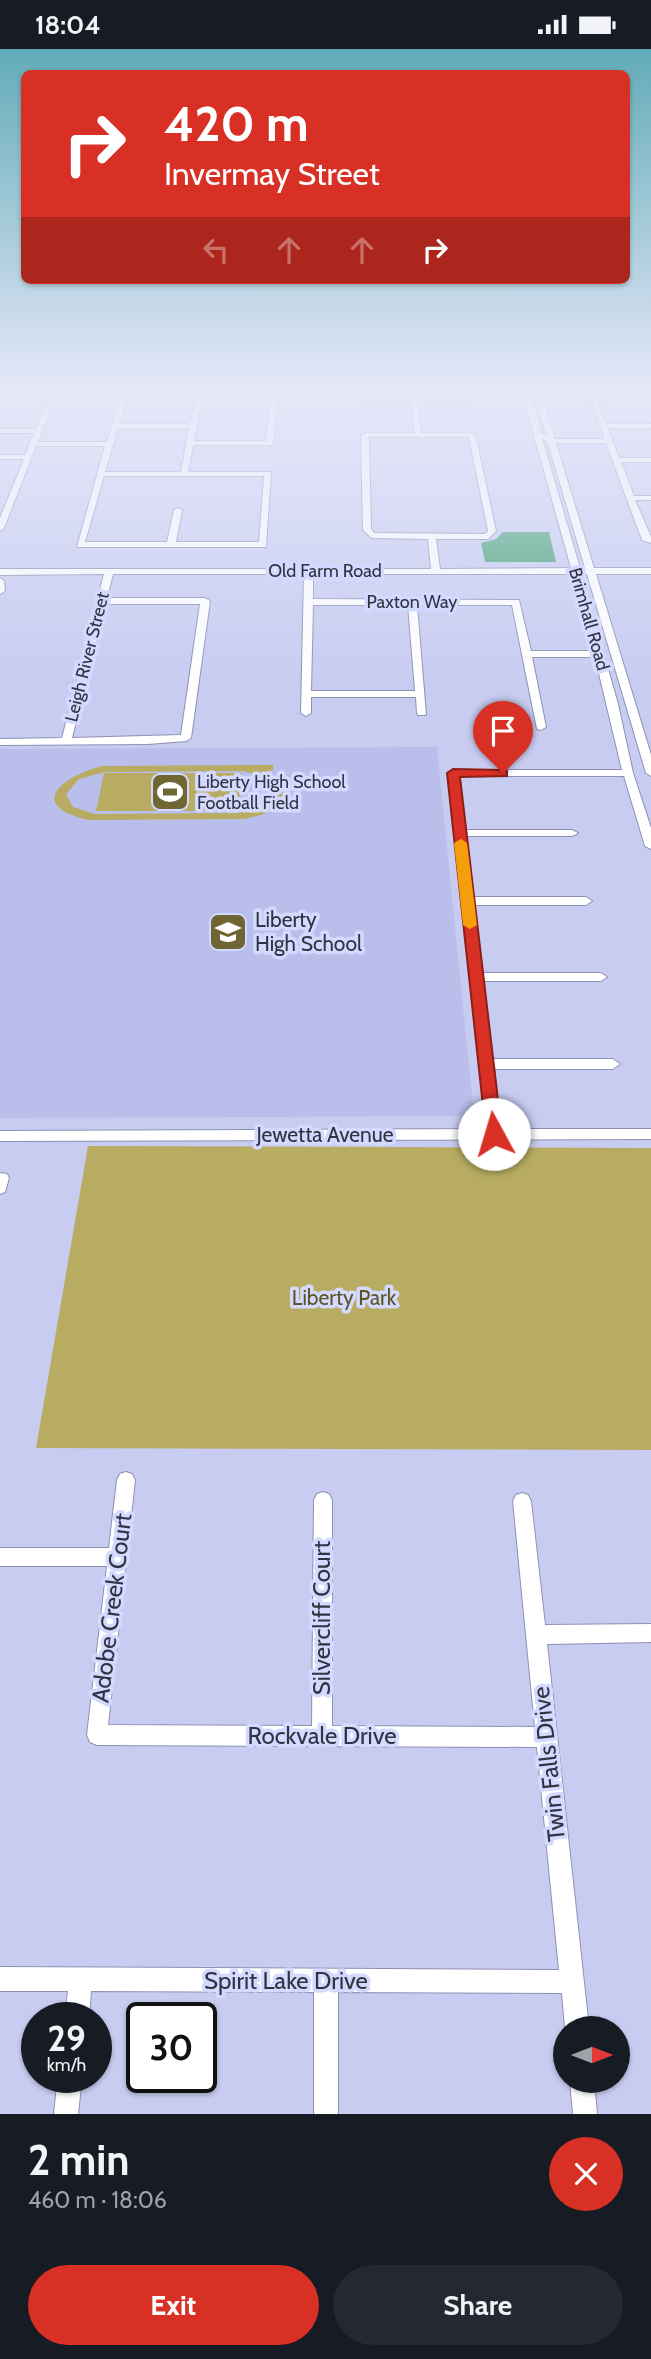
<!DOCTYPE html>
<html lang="en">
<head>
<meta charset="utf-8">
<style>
  body { margin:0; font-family:Cabin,sans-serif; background:#242831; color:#f1f3f6; height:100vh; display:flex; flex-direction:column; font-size:26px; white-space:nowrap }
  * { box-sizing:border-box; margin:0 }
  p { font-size:23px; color:#9ea1a6 }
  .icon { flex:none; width:38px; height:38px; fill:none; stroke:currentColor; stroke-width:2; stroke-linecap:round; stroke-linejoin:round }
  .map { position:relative; height:2065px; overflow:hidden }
  .drawer { display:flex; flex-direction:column; background:#171b24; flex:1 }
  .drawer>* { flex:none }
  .guide { position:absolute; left:21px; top:21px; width:609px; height:214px; border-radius:10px; box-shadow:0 2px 5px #0004; background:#d93025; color:#fff; overflow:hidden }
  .needle { width:46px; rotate:90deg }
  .tools { position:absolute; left:553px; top:1967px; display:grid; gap:14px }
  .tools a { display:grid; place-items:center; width:77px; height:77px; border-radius:50%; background:#171b24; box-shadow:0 2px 5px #0004; font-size:35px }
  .speed { position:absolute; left:21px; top:1953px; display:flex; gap:14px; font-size:35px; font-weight:700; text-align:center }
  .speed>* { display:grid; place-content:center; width:91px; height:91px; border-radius:50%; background:#171b24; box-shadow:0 2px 5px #0004; line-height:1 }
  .speed small { font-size:18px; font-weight:400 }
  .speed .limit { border:4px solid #111; border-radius:10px; background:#fff; color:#111 }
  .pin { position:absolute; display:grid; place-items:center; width:60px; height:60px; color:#fff; margin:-72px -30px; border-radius:50% 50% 50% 0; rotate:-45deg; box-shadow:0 0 7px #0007 }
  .pin .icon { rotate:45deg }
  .me { position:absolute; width:77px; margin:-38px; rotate:354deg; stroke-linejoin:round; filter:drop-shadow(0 0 5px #0008) }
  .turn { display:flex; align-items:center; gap:24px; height:147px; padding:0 28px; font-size:32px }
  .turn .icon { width:91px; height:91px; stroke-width:2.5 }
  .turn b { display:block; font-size:49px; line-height:60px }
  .lanes { display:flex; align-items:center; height:66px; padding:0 28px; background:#0003; justify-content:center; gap:35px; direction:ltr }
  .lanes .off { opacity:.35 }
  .round { display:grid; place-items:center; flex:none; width:74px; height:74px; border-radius:37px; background:#242831 }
  .overview { display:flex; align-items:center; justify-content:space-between; height:119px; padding:0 28px }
  h1 { font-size:42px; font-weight:800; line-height:52px }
  .button { display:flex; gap:14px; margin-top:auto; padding:14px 28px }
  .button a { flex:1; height:80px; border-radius:42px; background:#d93025; color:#fff; font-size:28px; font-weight:800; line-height:80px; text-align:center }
  .button a+a { background:#242831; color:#f1f3f6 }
  .status { display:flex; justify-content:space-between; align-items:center; height:49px; padding:0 35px; background:#171b24; direction:ltr }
  .status svg { height:19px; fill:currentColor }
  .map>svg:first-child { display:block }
</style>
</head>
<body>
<div class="status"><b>18:04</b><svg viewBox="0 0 49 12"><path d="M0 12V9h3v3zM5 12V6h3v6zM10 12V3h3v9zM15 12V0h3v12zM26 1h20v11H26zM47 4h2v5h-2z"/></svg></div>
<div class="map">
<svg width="651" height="2065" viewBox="0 0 651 2065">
  <rect width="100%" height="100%" fill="#c8ccf1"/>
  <path fill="#babeeb" d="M437,698L474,1067L0,1069V700Z"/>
  <g fill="#b8ac62" fill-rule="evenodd">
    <path d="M273,716V721L267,722L283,737L282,752L264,765L245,770L88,771C25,756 63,727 102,717ZM244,722L265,729L273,742C268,757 253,761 238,764L95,765L73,758L66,745L79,730L105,723Z"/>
    <path d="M104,724H242L239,762H96Z"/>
    <path d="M88,1097L651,1099V1401L36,1399Z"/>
  </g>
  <path fill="#399e70" d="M503,483H549L556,513H485L481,494L496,490Z"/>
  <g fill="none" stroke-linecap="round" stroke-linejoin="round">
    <defs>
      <g id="minor">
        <path d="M122,343H129L119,375H190L197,343H278L273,396H193L188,423H271L266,498H77L105,397H36L4,479L0,482V469L24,410H0V406H25L34,384H0V380H36L43,361L47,359L51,361L38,393H107ZM203,347H271L266,392H194ZM118,379H189L181,423H105ZM104,427H264L259,493H176L182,461L178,459L174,461L167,493H85Z"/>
        <path d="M360,343H366L367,347H461V343H468L469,349L465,351H418L421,384H475L496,482L488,490H436L440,520L571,519L522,343H530L542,386L546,385L533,343H541L555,390H605L588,343L651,344V348H596L606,375H651V379H608L619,409H651V413H621L634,447H651V451H635L651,488V494L642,491L606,394H556L594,519H651V525H596L651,706V727L646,724L587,525H581L618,655L633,724L651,779V800L645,797L624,727H459L465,781H572L578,784L572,787H466L473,848H586L592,852L586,856H474L482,924H601L607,928L601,932H483L492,1010H613L620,1015L613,1020H494L501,1080H651V1090L0,1092V1082L486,1080L448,724L453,721H622L595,608H532L546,678L541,681L537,680L512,556H417L426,666H418L417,664L416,648H311V664L306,667L301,664L304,525H113L107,549H205L210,552L191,689L186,692L148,695L0,696V690L62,689L104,525L0,526V520H431L428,490L372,489L363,481L361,386L365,384H414L411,351H363L359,349ZM369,388H469L488,482L485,485L374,484L371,480ZM542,389L548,394L585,519H580ZM313,525H572L593,602H531L519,551L313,550ZM105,555H200L181,686L72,689ZM313,556H408L415,642H311Z"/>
        <path d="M0,529L4,532L5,542L0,545Z"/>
        <path d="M0,1124L7,1125L9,1129L5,1143L0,1145Z"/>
        <path d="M126,1423L132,1425L135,1431L108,1676L312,1677L314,1451L317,1445L323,1443L329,1445L332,1451V1677L535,1678L513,1452L516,1446L522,1444L528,1446L531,1452L545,1576L651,1575V1593L547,1595L589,1979H565L562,1944L338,1943V2065H314V1943L91,1942L89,1969H65L68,1942H0V1918L559,1921L537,1698L97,1696L90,1693L87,1686L107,1517H0V1499H109L117,1431L120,1425Z"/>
        <path d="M58,2028H82L78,2065H54Z"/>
        <path d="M570,2032H594L597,2065H573Z"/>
      </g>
    </defs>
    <use href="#minor" stroke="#8d91b4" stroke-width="2"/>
    <use href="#minor" fill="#fff" fill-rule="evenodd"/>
  </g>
  <linearGradient id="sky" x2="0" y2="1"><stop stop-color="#62abb8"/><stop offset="0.54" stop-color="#e6e8f9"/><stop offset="1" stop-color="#e6e8f9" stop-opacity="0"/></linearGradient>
  <rect width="651" height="632" fill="url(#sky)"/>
  <path fill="#d93025" stroke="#8d1f18" stroke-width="2" d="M503,721L507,722V727L460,728L502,1085L494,1091L486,1085L447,724L453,720Z"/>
  <path fill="#f59e0b" d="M461,790L467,794L477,876L470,880L463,876L454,794Z"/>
  <defs>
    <symbol id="stadium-square" viewBox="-11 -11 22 22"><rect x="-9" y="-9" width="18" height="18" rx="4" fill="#6f6633" stroke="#d4d9ff"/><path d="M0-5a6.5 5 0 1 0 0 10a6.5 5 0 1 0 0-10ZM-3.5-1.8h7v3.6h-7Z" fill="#fff"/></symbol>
    <symbol id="school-square" viewBox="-11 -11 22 22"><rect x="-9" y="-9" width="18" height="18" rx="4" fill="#6f6633" stroke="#d4d9ff"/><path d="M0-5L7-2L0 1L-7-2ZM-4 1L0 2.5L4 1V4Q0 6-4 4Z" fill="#fff"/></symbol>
  </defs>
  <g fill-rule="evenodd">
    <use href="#stadium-square" x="148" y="721" width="44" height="44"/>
    <use href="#school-square" x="206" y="861" width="44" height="44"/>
  </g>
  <g text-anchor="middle" stroke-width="7" stroke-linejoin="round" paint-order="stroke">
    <g font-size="18" fill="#313341" stroke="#d4d9ff">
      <text x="325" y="528">Old Farm Road</text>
      <text x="412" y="559">Paxton Way</text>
      <text transform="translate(589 570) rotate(74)" y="6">Brimhall Road</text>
      <text transform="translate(87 608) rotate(-76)" y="6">Leigh River Street</text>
    </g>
    <g font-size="18" fill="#313341" stroke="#d4d9ff" text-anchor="start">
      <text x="197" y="739">Liberty High School<tspan x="197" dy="21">Football Field</tspan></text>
    </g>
    <g font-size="21" fill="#313341" stroke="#d4d9ff" text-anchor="start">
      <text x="255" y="878">Liberty<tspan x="255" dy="24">High School</tspan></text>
    </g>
    <g font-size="21" fill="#313341" stroke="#d4d9ff">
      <text x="325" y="1093">Jewetta Avenue</text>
    </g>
    <g font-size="21" fill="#5d5523" stroke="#d4d9ff">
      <text x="344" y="1256">Liberty Park</text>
    </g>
    <g font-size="24" fill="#313341" stroke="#d4d9ff">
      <text transform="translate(112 1559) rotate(-83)" y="8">Adobe Creek Court</text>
      <text transform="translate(322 1569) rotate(-90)" y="8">Silvercliff Court</text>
      <text x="322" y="1695">Rockvale Drive</text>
      <text transform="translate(549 1715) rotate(-96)" y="8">Twin Falls Drive</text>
      <text x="286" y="1940">Spirit Lake Drive</text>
    </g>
  </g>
</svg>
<div class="tools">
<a><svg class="needle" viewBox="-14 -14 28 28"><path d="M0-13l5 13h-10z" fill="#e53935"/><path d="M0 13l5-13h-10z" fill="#9ea1a6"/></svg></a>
</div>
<div class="speed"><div>29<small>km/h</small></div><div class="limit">30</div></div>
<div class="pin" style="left:503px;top:724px;background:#d93025"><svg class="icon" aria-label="arrive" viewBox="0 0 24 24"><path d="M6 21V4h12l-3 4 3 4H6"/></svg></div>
<svg class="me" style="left:494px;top:1085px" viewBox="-20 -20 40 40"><circle r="19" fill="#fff"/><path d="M0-13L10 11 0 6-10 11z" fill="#d93025"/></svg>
<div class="guide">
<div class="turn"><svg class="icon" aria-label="right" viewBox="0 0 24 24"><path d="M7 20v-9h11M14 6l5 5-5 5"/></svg><div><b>420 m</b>Invermay Street</div></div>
<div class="lanes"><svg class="icon off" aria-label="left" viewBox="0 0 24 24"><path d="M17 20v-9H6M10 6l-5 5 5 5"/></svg><svg class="icon off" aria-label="ahead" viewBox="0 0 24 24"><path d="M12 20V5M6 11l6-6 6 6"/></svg><svg class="icon off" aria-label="ahead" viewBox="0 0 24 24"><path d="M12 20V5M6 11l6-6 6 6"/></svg><svg class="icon" aria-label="right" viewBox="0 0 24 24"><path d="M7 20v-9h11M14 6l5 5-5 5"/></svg></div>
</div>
</div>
<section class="drawer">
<div class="overview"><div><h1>2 min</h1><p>460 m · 18:06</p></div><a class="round" style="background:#d93025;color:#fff"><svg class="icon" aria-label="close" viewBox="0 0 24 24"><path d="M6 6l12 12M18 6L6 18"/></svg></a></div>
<div class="button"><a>Exit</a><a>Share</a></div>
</section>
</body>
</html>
